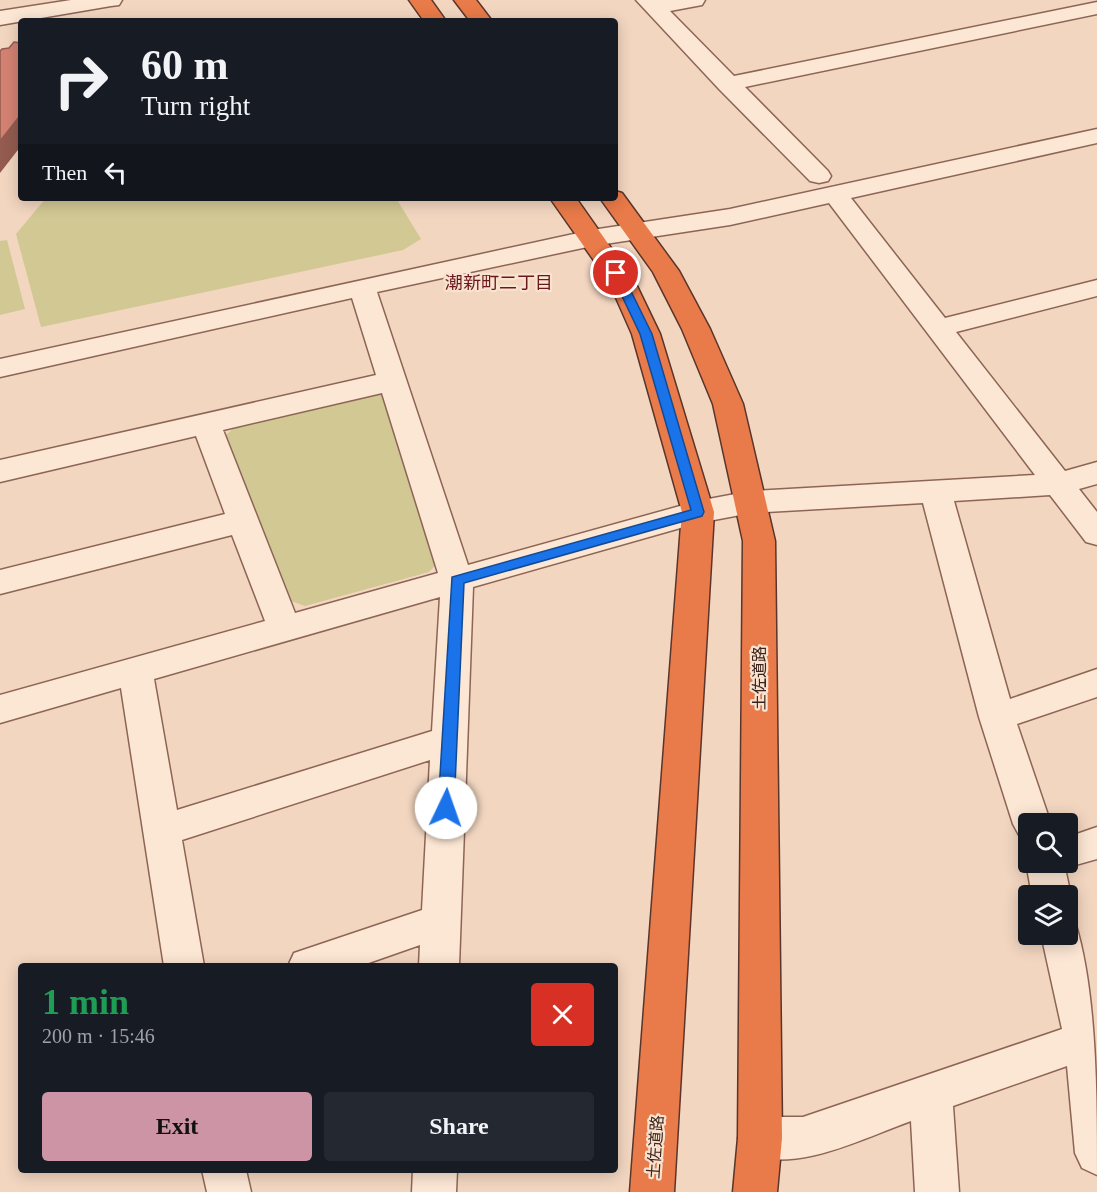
<!DOCTYPE html>
<html lang="en">
<head>
<meta charset="utf-8">
<style>
  body { margin:0; font-family:"Times New Roman","Noto Sans JP",serif; background:#242831; color:#f1f3f6; height:100vh; display:flex; flex-direction:column; font-size:22px; white-space:nowrap }
  * { box-sizing:border-box; margin:0 }
  p { font-size:20px; color:#9ea1a6 }
  .icon { flex:none; width:33px; height:33px; fill:none; stroke:currentColor; stroke-width:2; stroke-linecap:round; stroke-linejoin:round }
  .map { position:relative; flex:1; overflow:hidden }
  .details { position:absolute; left:18px; top:963px; width:600px; height:210px; display:flex; flex-direction:column; background:#171b24; border-radius:6px; box-shadow:0 3px 15px #0003 }
  .details>* { flex:none }
  .banner { position:absolute; left:18px; top:18px; width:600px; height:183px; border-radius:6px; box-shadow:0 3px 15px #0003; background:#171b24; color:#f1f3f6; overflow:hidden }
  .tools { position:absolute; left:1018px; top:813px; display:grid; gap:12px }
  .tools a { display:grid; place-items:center; width:60px; height:60px; border-radius:6px; background:#171b24; box-shadow:0 3px 15px #0003; font-size:30px }
  .pin { position:absolute; display:grid; place-items:center; width:51px; height:51px; color:#fff; margin:-26px; border:3px solid #fff; border-radius:50%; box-shadow:0 2px 6px #0007 }
  .me { position:absolute; width:66px; margin:-33px; rotate:3deg; stroke-linejoin:round; filter:drop-shadow(0 0 4px #0008) }
  .turn { display:flex; align-items:center; gap:21px; height:126px; padding:0 24px; font-size:27px }
  .turn .icon { width:78px; height:78px; stroke-width:2.5 }
  .turn b { display:block; font-size:42px; line-height:51px }
  .then { display:flex; align-items:center; height:57px; padding:0 24px; background:#0003; gap:12px; font-size:22px }
  .round { display:grid; place-items:center; flex:none; width:63px; height:63px; border-radius:6px; background:#242831 }
  .head { display:flex; align-items:center; justify-content:space-between; height:102px; padding:0 24px }
  h1 { font-size:36px; font-weight:700; line-height:45px; color:#1e9e55 }
  .primary-button { display:flex; gap:12px; margin-top:auto; padding:12px 24px }
  .primary-button a { flex:1; height:69px; border-radius:6px; background:#cd94a5; color:#111; font-size:24px; font-weight:700; line-height:69px; text-align:center }
  .primary-button a+a { background:#242831; color:#f1f3f6 }
  .map>svg:first-child { display:block }
</style>
</head>
<body>
<div class="map">
<svg width="1097" height="1192" viewBox="0 0 1097 1192">
  <rect width="100%" height="100%" fill="#f2d6c0"/>
  <g fill="#d1c893">
    <path d="M46,198H396L421,239L403,250L41,327L16,234Z"/>
    <path d="M7,240L25,309L0,315V241Z"/>
    <path d="M376,393L388,397L438,562L429,572L305,606L291,601L226,435L236,426Z"/>
  </g>
  <g fill="none" stroke-linecap="round" stroke-linejoin="round">
    <defs>
      <g id="minor">
        <path d="M71,0H122L119,5L111,6L0,25V11Z"/>
        <path d="M636,0H705L702,5L670,11L734,76L1097,2V14L745,87L828,171L831,176L828,181L819,183L810,181L719,89Z"/>
        <path d="M1097,129V143L851,198L945,318L1097,280V296L956,332L1065,471L1097,462V484L1079,489L1097,512V545L1086,542L1050,495L954,501L1010,699L1097,669V697L1017,724L1051,824H1029V839L1019,835L1013,824L979,717L923,503L751,513L698,523L473,587L459,966H419L420,945L360,966H288L294,953L422,910L430,760L182,840L204,966H164L121,688L0,723V695L265,621L232,535L0,594V570L225,514L196,436L0,482V460L376,375L352,298L0,377V359L592,230L730,209ZM829,203L1035,475L751,491L698,501L468,565L377,292L592,246L730,225ZM382,393L438,573L295,613L223,430ZM440,597L432,731L177,810L154,679Z"/>
        <path d="M1097,827V859L1065,868L1071,896L1068,903V896H1032L1026,862L1029,856V862H1068V837Z"/>
        <path d="M1068,919L1075,922C1097,992 1097,1097 1097,1175L1082,1168L1075,1153L1067,1066L953,1106L959,1192H915L911,1121C861,1139 796,1174 745,1153L738,1138L745,1123L760,1117H803L1062,1029L1041,934H1068Z"/>
        <path d="M202,1170H246L251,1192H207Z"/>
        <path d="M413,1170H457L456,1192H412Z"/>
      </g>
      <g id="highway">
        <path d="M409,0H431L446,21H424Z"/>
        <path d="M454,0H476L492,21H470Z"/>
        <path d="M615,191L622,193L679,271L710,329L743,404L775,541L782,1138L777,1192H733L738,1138L743,541L713,404L682,329L653,272L600,198H615Z"/>
        <path d="M550,198H576L635,282L660,334L714,512L674,1192H630L682,512L632,334L609,282Z"/>
      </g>
    </defs>
    <use href="#minor" stroke="#8d6556" stroke-width="3"/>
    <use href="#highway" stroke="#5a352b" stroke-width="3"/>
    <use href="#minor" fill="#fce6d4" fill-rule="evenodd"/>
    <use href="#highway" fill="#e97a49" fill-rule="evenodd"/>
  </g>
  <path fill="#945b50" d="M19,117L21,123V146L0,173V141Z"/>
  <path fill="#d38272" stroke="#945b50" stroke-width="1.5" d="M14,42L21,43V117H19L0,141V51L2,49L9,48Z"/>
  <path fill="#1a73e8" stroke="#114b97" stroke-width="1.5" d="M616,269L622,273L652,334L704,512L702,516L464,583L454,808L451,812L446,814L441,812L438,808L452,577L691,510L640,334L611,273Z"/>
  <g text-anchor="middle" stroke-width="4.5" stroke-linejoin="round" paint-order="stroke">
    <g font-size="16" fill="#3b231c" stroke="#f8e3d0">
      <text transform="translate(759 678) rotate(-90)" y="6">土佐道路</text>
      <text transform="translate(655 1147) rotate(-86)" y="6">土佐道路</text>
    </g>
    <g font-size="18" fill="#6b171b" stroke="#f8e3d0">
      <text x="499" y="289">潮新町二丁目</text>
    </g>
  </g>
</svg>
<div class="tools">
<a><svg class="icon" aria-label="search" viewBox="0 0 24 24"><circle cx="10" cy="10" r="6"/><path d="M15 15l6 6"/></svg></a>
<a><svg class="icon" aria-label="layers" viewBox="0 0 24 24"><path d="M12 4l9 5-9 5-9-5zM3 14l9 5 9-5"/></svg></a>
</div>
<div class="pin" style="left:616px;top:273px;background:#d93025"><svg class="icon" aria-label="arrive" viewBox="0 0 24 24"><path d="M6 21V4h12l-3 4 3 4H6"/></svg></div>
<svg class="me" style="left:446px;top:808px" viewBox="-20 -20 40 40"><circle r="19" fill="#fff"/><path d="M0-13L10 11 0 6-10 11z" fill="#1a73e8"/></svg>
<div class="banner">
<div class="turn"><svg class="icon" aria-label="right" viewBox="0 0 24 24"><path d="M7 20v-9h11M14 6l5 5-5 5"/></svg><div><b>60 m</b>Turn right</div></div>
<div class="then">Then<svg class="icon" aria-label="left" viewBox="0 0 24 24"><path d="M17 20v-9H6M10 6l-5 5 5 5"/></svg></div>
</div>
<section class="details">
<div class="head"><div><h1>1 min</h1><p>200 m · 15:46</p></div><a class="round" style="background:#d93025;color:#fff"><svg class="icon" aria-label="close" viewBox="0 0 24 24"><path d="M6 6l12 12M18 6L6 18"/></svg></a></div>
<div class="primary-button"><a>Exit</a><a>Share</a></div>
</section>
</div>
</body>
</html>
